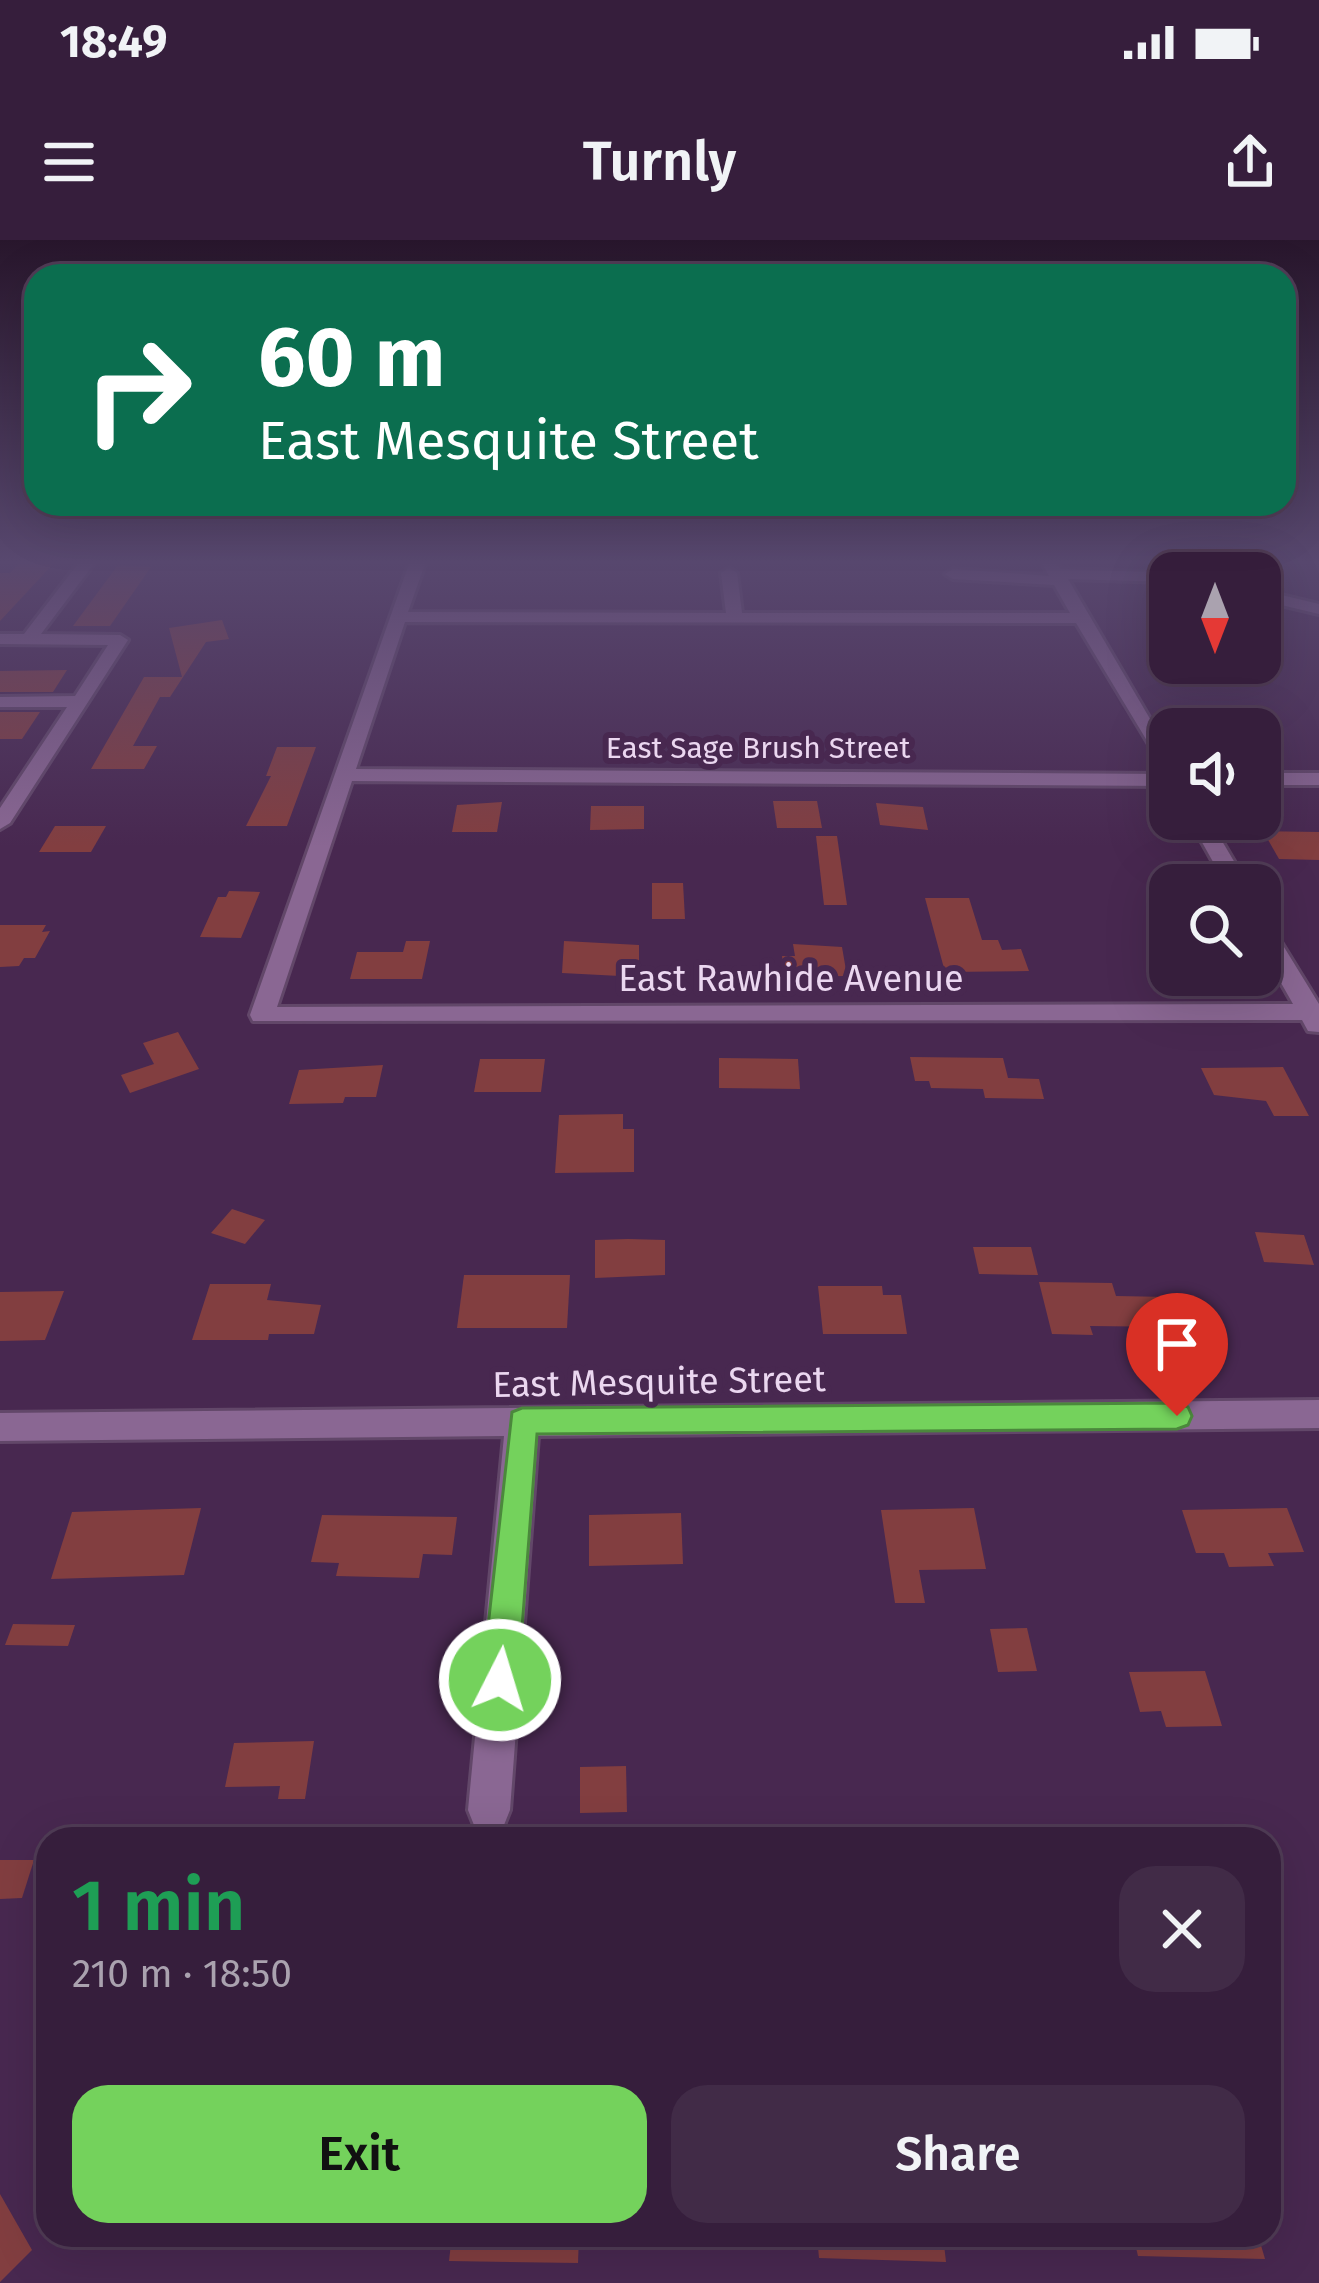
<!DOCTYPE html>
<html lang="en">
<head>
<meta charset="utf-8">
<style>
  body { margin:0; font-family:"Fira Sans",sans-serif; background:#412b47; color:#f1f3f6; height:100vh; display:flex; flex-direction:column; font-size:45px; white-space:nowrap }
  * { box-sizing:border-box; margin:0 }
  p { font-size:39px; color:#aaa2af }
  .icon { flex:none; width:66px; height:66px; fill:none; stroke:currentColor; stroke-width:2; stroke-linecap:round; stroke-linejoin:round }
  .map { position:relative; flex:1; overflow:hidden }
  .panel { position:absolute; left:36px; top:1587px; width:1245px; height:420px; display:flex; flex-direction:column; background:#361e3c; border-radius:36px; box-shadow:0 12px 48px #0002,0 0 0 3px #503c56 }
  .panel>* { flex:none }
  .hud { position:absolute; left:24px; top:24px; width:1272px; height:252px; border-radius:36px; box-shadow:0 12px 48px #0002,0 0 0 3px #503c56; background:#0b6e4f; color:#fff; overflow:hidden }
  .needle { width:78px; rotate:180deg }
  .buttons { position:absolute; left:1149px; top:312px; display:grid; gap:24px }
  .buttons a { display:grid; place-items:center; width:132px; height:132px; border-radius:24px; background:#361e3c; box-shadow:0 12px 48px #0002,0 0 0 3px #503c56; font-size:60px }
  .pin { position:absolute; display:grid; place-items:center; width:102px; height:102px; color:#fff; margin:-123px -51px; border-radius:50% 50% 50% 0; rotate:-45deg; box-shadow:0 0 12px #0007 }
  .pin .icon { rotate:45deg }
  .me { position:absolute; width:132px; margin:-66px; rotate:5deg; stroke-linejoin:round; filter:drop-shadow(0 0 9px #0008) }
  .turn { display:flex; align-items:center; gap:42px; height:252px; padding:0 36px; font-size:54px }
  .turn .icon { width:156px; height:156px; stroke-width:2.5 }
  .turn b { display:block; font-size:84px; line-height:102px }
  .round { display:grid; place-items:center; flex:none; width:126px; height:126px; border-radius:36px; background:#412b47 }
  .overview { display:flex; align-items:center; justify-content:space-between; height:204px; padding:0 36px }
  h1 { font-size:72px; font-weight:600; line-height:90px; color:#1e9e55 }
  .primary-button { display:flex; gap:24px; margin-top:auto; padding:24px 36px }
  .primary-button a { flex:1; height:138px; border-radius:36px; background:#74d25c; color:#111; font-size:48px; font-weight:600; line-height:138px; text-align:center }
  .primary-button a+a { background:#412b47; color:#f1f3f6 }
  .status { display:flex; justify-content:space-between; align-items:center; height:84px; padding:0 60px; background:#361e3c; direction:ltr }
  .status svg { height:33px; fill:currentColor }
  header { display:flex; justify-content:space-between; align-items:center; height:156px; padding:0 36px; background:#361e3c; font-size:54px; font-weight:600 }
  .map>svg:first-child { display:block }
</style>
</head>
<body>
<div class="status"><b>18:49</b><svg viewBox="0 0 49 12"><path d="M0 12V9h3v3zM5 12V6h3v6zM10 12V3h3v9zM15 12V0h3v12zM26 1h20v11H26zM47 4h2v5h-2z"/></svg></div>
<header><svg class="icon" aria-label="menu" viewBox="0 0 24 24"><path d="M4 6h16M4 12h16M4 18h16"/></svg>Turnly<svg class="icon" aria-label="share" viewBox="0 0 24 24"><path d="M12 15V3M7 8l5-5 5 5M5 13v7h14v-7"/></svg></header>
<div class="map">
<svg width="1319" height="2043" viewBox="0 0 1319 2043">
  <rect width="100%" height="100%" fill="#482850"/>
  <g fill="#823e40">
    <path d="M21,321H56L0,381V333H10Z"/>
    <path d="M118,325L151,327L110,386H73Z"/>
    <path d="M222,380L229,399L206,402L170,457H160L133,506H157L144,529H91L144,437H182L169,388Z"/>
    <path d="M67,430L53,452H0V431Z"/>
    <path d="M0,472H40L22,499H0Z"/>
    <path d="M277,507H316L287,586H246L271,536H266Z"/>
    <path d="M773,561H817L822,588H777Z"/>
    <path d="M502,562L497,592H452L457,565Z"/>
    <path d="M876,563L923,567L928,590L880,585Z"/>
    <path d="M591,566H644V589L590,590Z"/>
    <path d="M55,586H106L91,612H39Z"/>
    <path d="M1263,591L1319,592V620L1279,619Z"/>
    <path d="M816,596H837L847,665H824Z"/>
    <path d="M652,643H683L685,679H652Z"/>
    <path d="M229,651L260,652L241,698L200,697L218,657H226Z"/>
    <path d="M925,658H969L982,700H998L1002,710L1021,709L1029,731L945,732Z"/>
    <path d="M0,685H46L42,692L50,691L35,718H24L19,726L0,727Z"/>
    <path d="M406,701H430L422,739H350L357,712H403Z"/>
    <path d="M564,701L639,705V737L562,733Z"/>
    <path d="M793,704L842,707L847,736L785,737L782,716H795Z"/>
    <path d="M178,792L199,829L130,853L121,835L154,824L143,803Z"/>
    <path d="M910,817L1003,818L1008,838L1039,839L1044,859L985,858L983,849L931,848L929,841H915Z"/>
    <path d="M719,818L798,819L800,849L719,848Z"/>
    <path d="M480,819H545L541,852H474Z"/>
    <path d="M383,825L376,857H345L343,863L289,864L299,830Z"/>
    <path d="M1283,827L1309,876H1274L1266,861L1214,855L1201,828Z"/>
    <path d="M623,874V889H634V932L555,933L559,875Z"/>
    <path d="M232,969L265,980L245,1004L211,993Z"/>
    <path d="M1255,992L1304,995L1314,1025L1264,1022Z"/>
    <path d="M628,999L665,1000V1035L595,1038V1000Z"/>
    <path d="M973,1007H1031L1038,1035L979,1034Z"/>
    <path d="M464,1035H570L567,1088H457Z"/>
    <path d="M1039,1042L1112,1043L1116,1056L1169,1057L1179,1087L1090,1086L1093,1095L1052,1094Z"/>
    <path d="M210,1044H271L267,1060L321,1065L314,1094H269L268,1100H192Z"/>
    <path d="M818,1046H882L883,1055H901L907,1094H823Z"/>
    <path d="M64,1051L45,1100L0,1101V1052Z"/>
    <path d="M201,1268L184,1335L51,1339L72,1272Z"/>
    <path d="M974,1268L986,1329L919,1330L925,1363H895L881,1270Z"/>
    <path d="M1287,1268L1304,1312L1268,1313L1274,1326L1229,1327L1224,1313H1196L1182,1270Z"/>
    <path d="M681,1273L683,1324L589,1326V1275Z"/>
    <path d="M322,1275L457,1277L452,1315L423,1314L419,1338L336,1336L339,1323L311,1322Z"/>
    <path d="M13,1384L75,1385L68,1406L5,1405Z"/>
    <path d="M1027,1388L1037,1431L998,1432L990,1389Z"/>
    <path d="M1205,1431L1222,1486L1166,1487L1161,1471L1140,1472L1129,1432Z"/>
    <path d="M314,1501L305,1559H278L280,1546L225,1547L234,1503Z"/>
    <path d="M626,1526L627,1572L580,1573V1527Z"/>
    <path d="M0,1620H34L22,1658L0,1659Z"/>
    <path d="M0,1954L32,2010L0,2042Z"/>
    <path d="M452,1995H579L578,2023L449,2021Z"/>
    <path d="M817,1995H943L946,2022L819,2018Z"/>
    <path d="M1133,1995H1258L1265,2019L1138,2016Z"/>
  </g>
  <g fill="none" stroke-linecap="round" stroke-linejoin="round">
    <defs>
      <g id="minor">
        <path d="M80,321H96L41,394L120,395L128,400L10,583L0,589V568L67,467H0V457L75,456L108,405L0,404V394H24Z"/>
        <path d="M410,321H426L408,372L726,373L721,333L729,328L737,333L742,373H1070L1054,345L953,339L945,334L953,329L1049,336L1041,321H1055L1061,329L1172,333L1170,342L1068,339L1170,513V546L352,541L277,767L1293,764L1260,706V679L1268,681L1319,764V792L1308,791L1302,780L253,781L250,775ZM405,382L1076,383L1167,534L356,529Z"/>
        <path d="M1260,350L1319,364V374L1260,360Z"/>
        <rect x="1260" y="533" width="59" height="12"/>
        <path d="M1189,579H1209L1248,645H1226Z"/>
        <path d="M1319,1160V1188L538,1196L510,1570L504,1585L489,1591L474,1585L468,1570L504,1196L0,1201V1173Z"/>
      </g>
    </defs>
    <use href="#minor" stroke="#624769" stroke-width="6"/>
    <use href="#minor" fill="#8a6793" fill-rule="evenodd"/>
  </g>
  <linearGradient id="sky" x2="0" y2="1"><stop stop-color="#28162c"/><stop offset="0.53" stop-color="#58486f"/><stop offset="1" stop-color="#58486f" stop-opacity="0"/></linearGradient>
  <rect width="1319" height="607" fill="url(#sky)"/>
  <path fill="#74d25c" stroke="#4b883c" stroke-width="3" d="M1177,1163L1188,1167L1192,1176L1188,1185L1177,1189L537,1194L518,1440L513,1453L500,1458L488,1453L482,1440L512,1172L522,1168Z"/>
  <g text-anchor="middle" stroke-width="12" stroke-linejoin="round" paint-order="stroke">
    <g font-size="30" fill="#ebd7f0" stroke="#482850">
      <text x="758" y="518">East Sage Brush Street</text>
    </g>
    <g font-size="36" fill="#ebd7f0" stroke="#482850">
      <text x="791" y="751">East Rawhide Avenue</text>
      <text transform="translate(659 1141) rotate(-1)" y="13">East Mesquite Street</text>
    </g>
  </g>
</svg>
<div class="buttons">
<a><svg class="needle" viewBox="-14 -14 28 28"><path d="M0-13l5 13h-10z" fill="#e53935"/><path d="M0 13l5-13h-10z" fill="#aaa2af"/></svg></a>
<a><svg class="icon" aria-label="sound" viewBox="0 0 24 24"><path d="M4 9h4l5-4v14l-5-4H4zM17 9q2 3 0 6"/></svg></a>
<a><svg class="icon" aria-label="search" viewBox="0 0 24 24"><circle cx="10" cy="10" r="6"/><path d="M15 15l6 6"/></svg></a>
</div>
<div class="pin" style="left:1177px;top:1176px;background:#d93025"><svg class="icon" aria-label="arrive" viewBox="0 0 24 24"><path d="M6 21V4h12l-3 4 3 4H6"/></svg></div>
<svg class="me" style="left:500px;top:1440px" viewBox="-20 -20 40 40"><circle r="17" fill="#74d25c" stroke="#fff" stroke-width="3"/><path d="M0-11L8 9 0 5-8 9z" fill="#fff"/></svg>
<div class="hud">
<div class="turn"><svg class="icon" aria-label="right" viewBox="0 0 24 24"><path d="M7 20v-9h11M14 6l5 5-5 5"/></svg><div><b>60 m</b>East Mesquite Street</div></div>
</div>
<section class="panel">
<div class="overview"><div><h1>1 min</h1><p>210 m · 18:50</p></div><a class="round"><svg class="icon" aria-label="close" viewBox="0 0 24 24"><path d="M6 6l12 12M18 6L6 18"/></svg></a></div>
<div class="primary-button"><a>Exit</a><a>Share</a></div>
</section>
</div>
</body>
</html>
